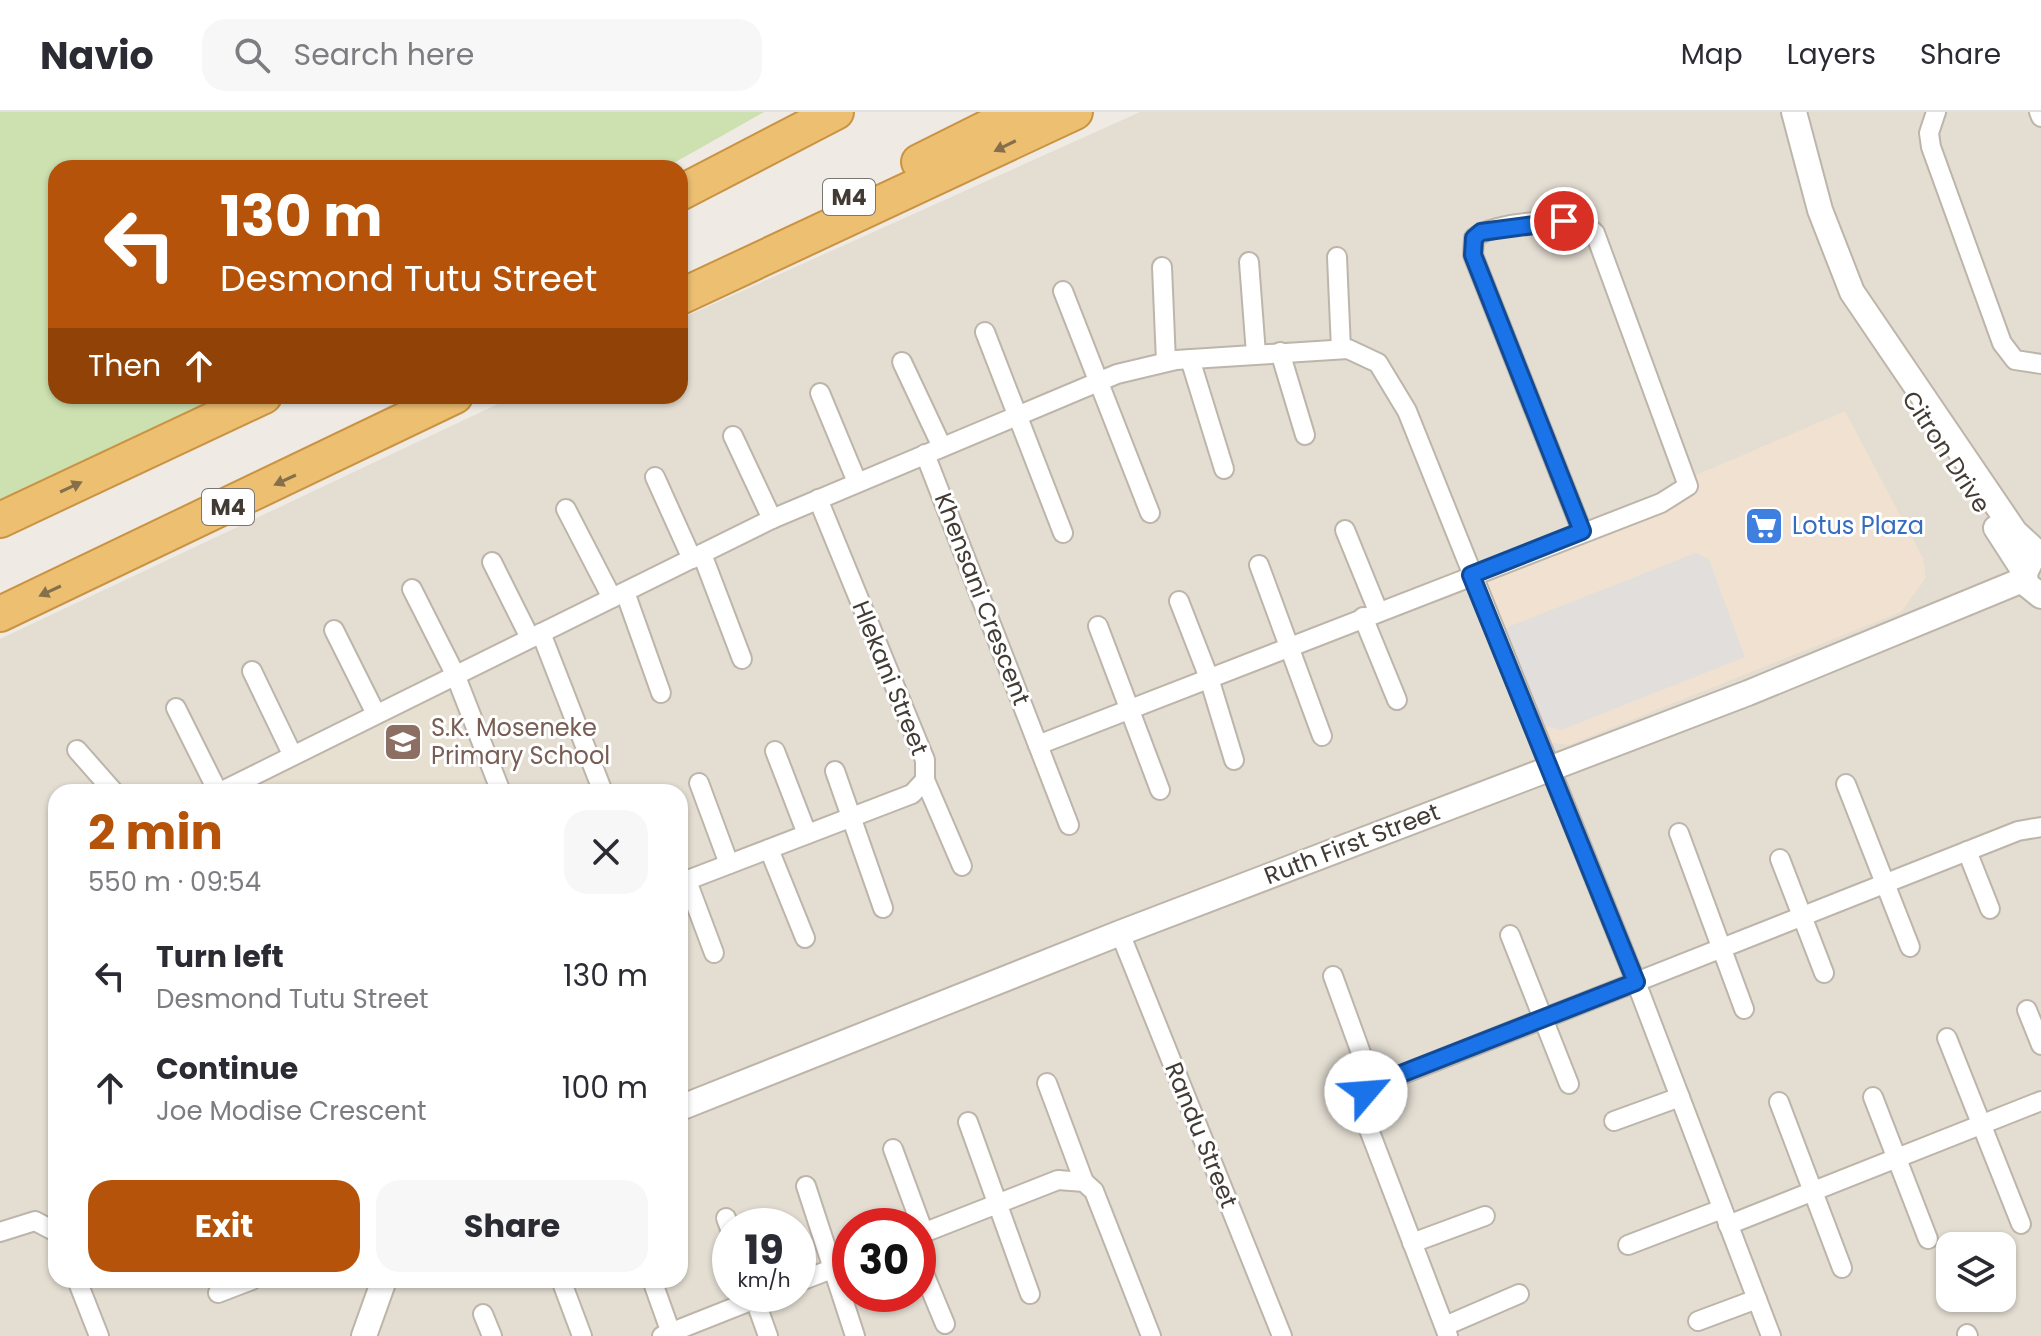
<!DOCTYPE html>
<html lang="en">
<head>
<meta charset="utf-8">
<style>
  body { margin:0; font-family:Poppins,sans-serif; background:#f7f7f7; color:#2b2b33; height:100vh; display:flex; flex-direction:column; font-size:30px; white-space:nowrap }
  * { box-sizing:border-box; margin:0 }
  p { font-size:26px; color:#7c7c81 }
  .icon { flex:none; width:44px; height:44px; fill:none; stroke:currentColor; stroke-width:2; stroke-linecap:round; stroke-linejoin:round }
  .map { position:relative; flex:1; overflow:hidden }
  .side { position:absolute; left:48px; top:672px; width:640px; height:504px; display:flex; flex-direction:column; background:#fff; border-radius:24px; box-shadow:0 2px 6px #0004 }
  .side>* { flex:none }
  .guide { position:absolute; left:48px; top:48px; width:640px; height:244px; border-radius:24px; box-shadow:0 2px 6px #0004; background:#b45309; color:#fff; overflow:hidden }
  .controls { position:absolute; left:1936px; top:1120px; display:grid; gap:16px }
  .controls a { display:grid; place-items:center; width:80px; height:80px; border-radius:16px; background:#fff; box-shadow:0 2px 6px #0004; font-size:40px }
  .speed { position:absolute; left:712px; top:1096px; display:flex; gap:16px; font-size:40px; font-weight:700; text-align:center }
  .speed>* { display:grid; place-content:center; width:104px; height:104px; border-radius:50%; background:#fff; box-shadow:0 2px 6px #0004; line-height:1 }
  .speed small { font-size:20px; font-weight:400 }
  .speed .limit { border:12px solid #d22; background:#fff; color:#111 }
  .pin { position:absolute; display:grid; place-items:center; width:68px; height:68px; color:#fff; margin:-34px; border:4px solid #fff; border-radius:50%; box-shadow:0 2px 8px #0007 }
  .me { position:absolute; width:88px; margin:-44px; rotate:63deg; stroke-linejoin:round; filter:drop-shadow(0 0 6px #0008) }
  .turn { display:flex; align-items:center; gap:28px; height:168px; padding:0 40px; font-size:36px }
  .turn .icon { width:104px; height:104px; stroke-width:2.5 }
  .turn b { display:block; font-size:56px; line-height:68px }
  .then { display:flex; align-items:center; height:76px; padding:0 40px; background:#0003; gap:16px; font-size:30px }
  .round { display:grid; place-items:center; flex:none; width:84px; height:84px; border-radius:24px; background:#f7f7f7 }
  .overview { display:flex; align-items:center; justify-content:space-between; height:136px; padding:0 40px }
  h1 { font-size:48px; font-weight:700; line-height:60px; color:#b45309 }
  .action { display:flex; gap:16px; margin-top:auto; padding:16px 40px }
  .action a { flex:1; height:92px; border-radius:24px; background:#b45309; color:#fff; font-size:32px; font-weight:700; line-height:92px; text-align:center }
  .action a+a { background:#f7f7f7; color:#2b2b33 }
  ul { padding:0; list-style:none }
  li { display:flex; align-items:center; gap:24px; height:112px; padding:0 40px }
  li div { flex:1 }
  li b { display:block; font-size:30px }
  li em { font-style:normal }
  header { display:flex; align-items:center; gap:48px; box-sizing:border-box; height:112px; padding:0 40px; background:#fff; border-bottom:2px solid #e1e1e2 }
  header strong { font-size:38px }
  nav { display:flex; gap:44px; margin-inline-start:auto; font-size:28px }
  .search { width:560px; height:72px; background:#f7f7f7; display:flex; align-items:center; gap:20px; box-sizing:border-box; padding:0 28px; border-radius:24px; color:#7c7c81; font-size:30px }
  .map>svg:first-child { display:block }
</style>
</head>
<body>
<header>
<strong>Navio</strong>
<div class="search"><svg class="icon" aria-label="search" viewBox="0 0 24 24"><circle cx="10" cy="10" r="6"/><path d="M15 15l6 6"/></svg>Search here</div>
<nav><a>Map</a><a>Layers</a><a>Share</a></nav>
</header>
<div class="map">
<svg width="2041" height="1224" viewBox="0 0 2041 1224">
  <rect width="100%" height="100%" fill="#efebe4"/>
  <path fill="#e3ddd2" fill-rule="evenodd" d="M1140,0H2041V1224H0V527L515,284H680V207ZM56,680H680V1168H56ZM730,1114H798V1182H730ZM850,1114H918V1182H850ZM1950,1134H2002V1186H1950Z"/>
  <path fill="#f0e1d0" d="M1845,299L1923,446L1926,466L1901,500L1569,633L1546,630L1539,612L1709,448L1696,441L1501,518L1482,466L1683,385L1696,363Z"/>
  <path fill="#e7dfcf" d="M438,580L449,581L488,680H237Z"/>
  <path fill="#cce0b0" d="M0,0H764L665,56H56V284H226L0,392Z"/>
  <path fill="#e1dedc" d="M1696,441L1709,448L1745,545L1561,618L1539,612L1501,518Z"/>
  <g fill="none" stroke-linecap="round" stroke-linejoin="round">
    <defs>
      <g id="minor">
        <path d="M1936,0L1929,21L1931,35L2002,231L2015,248L2041,252"/>
        <path d="M2039,0L2041,5"/>
        <path d="M1337,145L1341,237"/>
        <path d="M1249,150L1256,242"/>
        <path d="M1162,155L1166,250"/>
        <path d="M1063,179L1150,401"/>
        <path d="M985,220L1063,421"/>
        <path d="M1280,240L1305,323"/>
        <path d="M1190,247L1224,357"/>
        <path d="M902,250L942,335"/>
        <path d="M820,281L857,370"/>
        <path d="M733,324L772,407"/>
        <path d="M925,342L1069,713"/>
        <path d="M655,365L692,447"/>
        <path d="M566,397L612,486"/>
        <path d="M1345,418L1378,499"/>
        <path d="M702,442L742,547"/>
        <path d="M492,450L530,526"/>
        <path d="M1259,453L1322,624"/>
        <path d="M412,477L455,562L501,680"/>
        <path d="M625,480L661,581"/>
        <path d="M1179,489L1209,566L1234,648"/>
        <path d="M1363,505L1397,588"/>
        <path d="M1098,514L1160,678"/>
        <path d="M334,518L375,600"/>
        <path d="M541,521L603,680"/>
        <path d="M252,559L292,642"/>
        <path d="M176,596L218,680"/>
        <path d="M1038,633L1661,391L1688,374L1595,121C1578,101 1493,110 1474,126L1473,143L1582,419"/>
        <path d="M77,638L114,680"/>
        <path d="M775,639L807,722"/>
        <path d="M835,659L883,796"/>
        <path d="M925,668L962,754"/>
        <path d="M699,671L729,752"/>
        <path d="M1846,672L1910,835"/>
        <path d="M220,680L772,407L1117,262L1176,248L1348,237L1378,251L1407,299L1636,870L1771,1224"/>
        <path d="M1679,721L1744,897"/>
        <path d="M769,737L805,826"/>
        <path d="M1967,739L1990,797"/>
        <path d="M1780,747L1824,861"/>
        <path d="M687,769L714,841"/>
        <path d="M680,771L912,682L925,668V648L818,387"/>
        <path d="M1120,821L1282,1224"/>
        <path d="M1510,823L1569,972"/>
        <path d="M1333,864L1373,974"/>
        <path d="M2027,898L2041,933"/>
        <path d="M1947,926L2021,1112"/>
        <path d="M1047,971L1084,1070"/>
        <path d="M1873,985L1928,1127"/>
        <path d="M1779,990L1842,1156"/>
        <path d="M1614,1009L1680,985"/>
        <path d="M968,1010L1030,1182"/>
        <path d="M893,1037L924,1121"/>
        <path d="M806,1074L855,1224"/>
        <path d="M726,1106L730,1117"/>
        <path d="M1728,1113L2041,989"/>
        <path d="M0,1120L35,1109L56,1120"/>
        <path d="M918,1123L1058,1068L1084,1070L1094,1079L1151,1224"/>
        <path d="M1412,1131L1485,1104"/>
        <path d="M1628,1133L1722,1097"/>
        <path d="M918,1147L945,1212"/>
        <path d="M77,1168L99,1224"/>
        <path d="M561,1168L582,1224"/>
        <path d="M652,1168L672,1224"/>
        <path d="M798,1170L850,1150"/>
        <path d="M218,1181L252,1168"/>
        <path d="M753,1182L768,1224"/>
        <path d="M483,1202L492,1224"/>
        <path d="M1698,1209L1757,1187"/>
        <path d="M1445,1214L1519,1182"/>
        <path d="M1967,1222L1968,1224"/>
        <path d="M662,1224L768,1182"/>
        <path d="M1448,1224L1365,1007L1363,988L1373,974L2018,719L2041,715"/>
      </g>
      <g id="tertiary">
        <path d="M1794,0L1820,98L1852,180L2015,420L2041,444"/>
        <path d="M1996,416L2025,461"/>
        <path d="M2029,453L2025,461L2026,472L2041,484"/>
        <path d="M680,996L1120,821L1748,581L2025,467"/>
        <path d="M364,1224L384,1168"/>
      </g>
      <g id="motorway">
        <path d="M919,50L1019,0"/>
        <path d="M680,81L836,0"/>
        <path d="M680,185L1075,0"/>
        <path d="M0,408L264,284"/>
        <path d="M0,502L455,284"/>
      </g>
    </defs>
    <use href="#minor" stroke="#bdb5aa" stroke-width="22"/>
    <use href="#tertiary" stroke="#bdb5aa" stroke-width="28"/>
    <use href="#motorway" stroke="#ca9343" stroke-width="38"/>
    <use href="#minor" stroke="#fff" stroke-width="18"/>
    <use href="#tertiary" stroke="#fff" stroke-width="24"/>
    <use href="#motorway" stroke="#edbf71" stroke-width="34"/>
  </g>
  <defs><path id="oneway-solid" d="M-6-.8H1V-3.2L6.5 0L1 3.2V.8H-6Z" transform="scale(2)"/></defs>
  <g fill="#86704c">
    <use href="#oneway-solid" transform="translate(1005 34) rotate(154)"/>
    <use href="#oneway-solid" transform="translate(285 368) rotate(155)"/>
    <use href="#oneway-solid" transform="translate(71 375) rotate(-25)"/>
    <use href="#oneway-solid" transform="translate(50 479) rotate(155)"/>
  </g>
  <g fill="none" stroke-linecap="round" stroke-linejoin="round">
    <defs>
      <path id="route" d="M1366,980L1383,969L1636,870L1471,463L1582,419L1473,143L1474,126L1481,120L1564,109"/>
    </defs>
    <use href="#route" stroke="#114b97" stroke-width="20"/>
    <use href="#route" stroke="#1a73e8" stroke-width="14"/>
  </g>
  <defs>
    <symbol id="supermarket-square" viewBox="-11 -11 22 22"><rect x="-9" y="-9" width="18" height="18" rx="4" fill="#3f7fe0" stroke="#fff"/><path d="M-6-5.5h2.5l.6 2H6L4.5 2H-2.5L-4.4-4H-6ZM-1.5 3.2a1.3 1.3 0 1 0 .1 0ZM3 3.2a1.3 1.3 0 1 0 .1 0Z" fill="#fff"/></symbol>
    <symbol id="school-square" viewBox="-11 -11 22 22"><rect x="-9" y="-9" width="18" height="18" rx="4" fill="#8d6e63" stroke="#fff"/><path d="M0-5L7-2L0 1L-7-2ZM-4 1L0 2.5L4 1V4Q0 6-4 4Z" fill="#fff"/></symbol>
  </defs>
  <g fill-rule="evenodd">
    <use href="#supermarket-square" x="1742" y="392" width="44" height="44"/>
    <use href="#school-square" x="381" y="608" width="44" height="44"/>
  </g>
  <g text-anchor="middle" stroke-width="6" stroke-linejoin="round" paint-order="stroke">
    <g fill="#fff" stroke="#7a7671" stroke-width="2">
      <rect x="823" y="67" width="52" height="36" rx="6"/>
      <rect x="202" y="377" width="52" height="36" rx="6"/>
    </g>
    <g font-size="22" font-weight="bold" fill="#413b34">
      <text x="849" y="93">M4</text>
      <text x="228" y="403">M4</text>
    </g>
    <g font-size="24" fill="#413b34" stroke="#fff">
      <text transform="translate(1946 340) rotate(57)" y="8">Citron Drive</text>
      <text transform="translate(982 487) rotate(69)" y="8">Khensani Crescent</text>
      <text transform="translate(890 566) rotate(68)" y="8">Hlekani Street</text>
      <text transform="translate(1352 732) rotate(-21)" y="8">Ruth First Street</text>
      <text transform="translate(1201 1023) rotate(68)" y="8">Randu Street</text>
    </g>
    <g font-size="24" fill="#366cbe" stroke="#fff" text-anchor="start">
      <text x="1792" y="422">Lotus Plaza</text>
    </g>
    <g font-size="24" fill="#785e54" stroke="#fff" text-anchor="start">
      <text x="431" y="624">S.K. Moseneke<tspan x="431" dy="28">Primary School</tspan></text>
    </g>
  </g>
</svg>
<div class="controls">
<a><svg class="icon" aria-label="layers" viewBox="0 0 24 24"><path d="M12 4l9 5-9 5-9-5zM3 14l9 5 9-5"/></svg></a>
</div>
<div class="speed"><div>19<small>km/h</small></div><div class="limit">30</div></div>
<div class="pin" style="left:1564px;top:109px;background:#d93025"><svg class="icon" aria-label="arrive" viewBox="0 0 24 24"><path d="M6 21V4h12l-3 4 3 4H6"/></svg></div>
<svg class="me" style="left:1366px;top:980px" viewBox="-20 -20 40 40"><circle r="19" fill="#fff"/><path d="M0-13L10 11 0 6-10 11z" fill="#1a73e8"/></svg>
<div class="guide">
<div class="turn"><svg class="icon" aria-label="left" viewBox="0 0 24 24"><path d="M17 20v-9H6M10 6l-5 5 5 5"/></svg><div><b>130 m</b>Desmond Tutu Street</div></div>
<div class="then">Then<svg class="icon" aria-label="ahead" viewBox="0 0 24 24"><path d="M12 20V5M6 11l6-6 6 6"/></svg></div>
</div>
<section class="side">
<div class="overview"><div><h1>2 min</h1><p>550 m · 09:54</p></div><a class="round"><svg class="icon" aria-label="close" viewBox="0 0 24 24"><path d="M6 6l12 12M18 6L6 18"/></svg></a></div>
<ul>
<li><svg class="icon" aria-label="left" viewBox="0 0 24 24"><path d="M17 20v-9H6M10 6l-5 5 5 5"/></svg><div><b>Turn left</b><p>Desmond Tutu Street</p></div><em>130 m</em></li>
<li><svg class="icon" aria-label="ahead" viewBox="0 0 24 24"><path d="M12 20V5M6 11l6-6 6 6"/></svg><div><b>Continue</b><p>Joe Modise Crescent</p></div><em>100 m</em></li>
</ul>
<div class="action"><a>Exit</a><a>Share</a></div>
</section>
</div>
</body>
</html>
